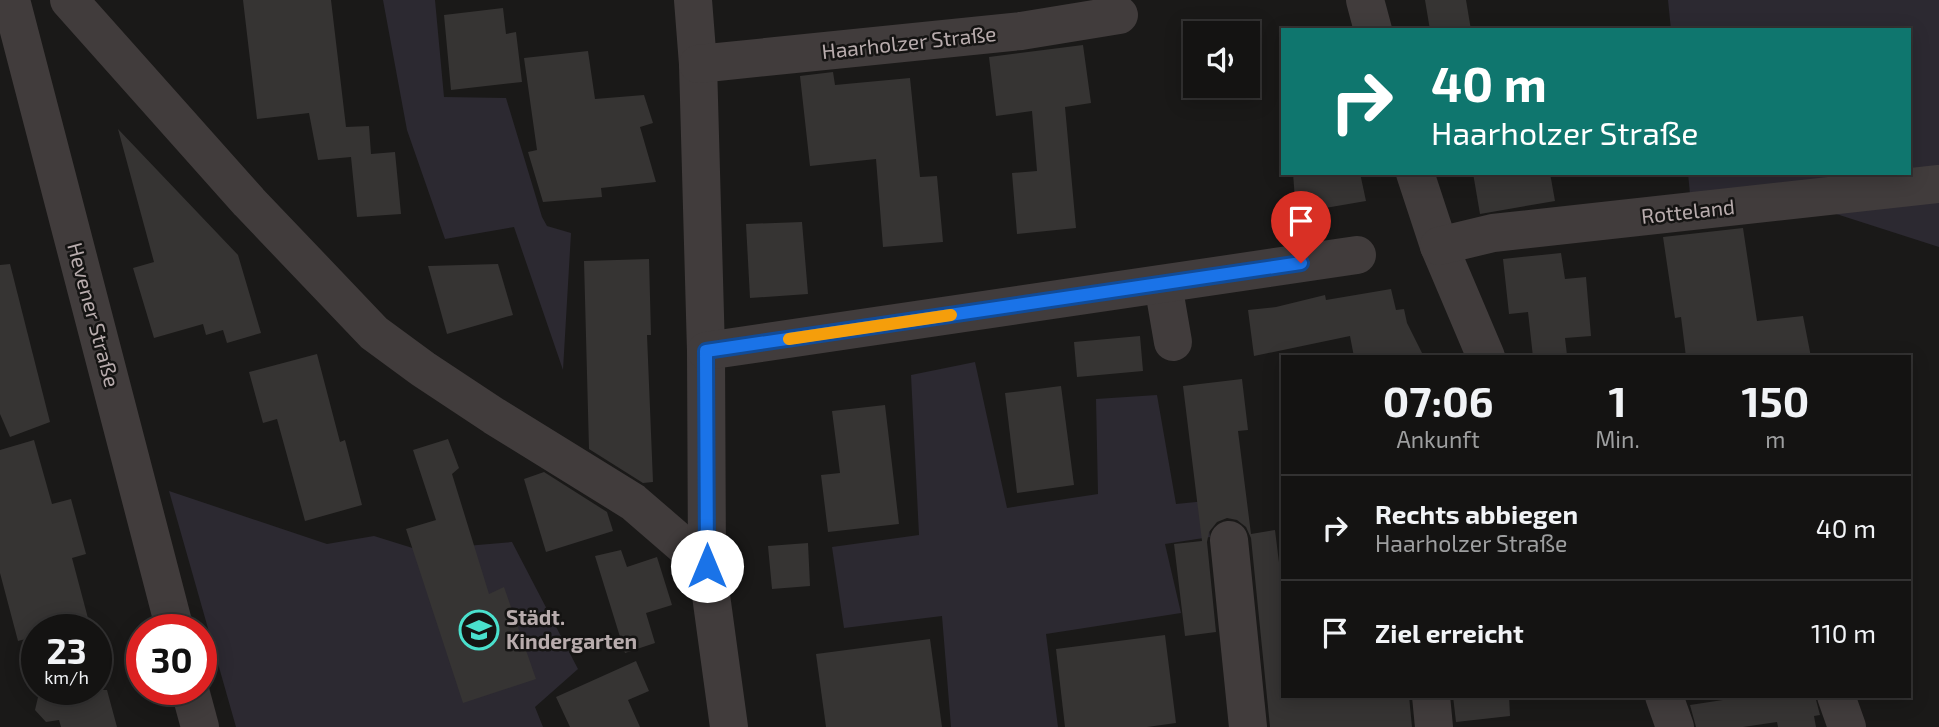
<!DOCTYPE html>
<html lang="de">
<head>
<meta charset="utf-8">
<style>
  body { margin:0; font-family:"Exo 2",sans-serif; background:#1d1c1b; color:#f1f3f6; height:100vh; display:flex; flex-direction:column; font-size:26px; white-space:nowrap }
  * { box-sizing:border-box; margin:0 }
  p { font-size:23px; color:#9d9e9f }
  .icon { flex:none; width:38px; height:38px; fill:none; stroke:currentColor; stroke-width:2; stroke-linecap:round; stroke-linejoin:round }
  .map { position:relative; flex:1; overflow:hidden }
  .drawer { position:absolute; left:1281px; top:355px; width:630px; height:343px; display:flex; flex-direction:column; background:#141312; border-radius:0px; box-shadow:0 4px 18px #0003,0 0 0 2px #333232 }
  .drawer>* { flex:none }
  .hud { position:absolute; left:1281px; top:28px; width:630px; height:147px; border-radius:0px; box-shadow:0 4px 18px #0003,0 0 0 2px #333232; background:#0f766e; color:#fff; overflow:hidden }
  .buttons { position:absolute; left:1183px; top:21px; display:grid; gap:14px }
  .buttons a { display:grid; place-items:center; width:77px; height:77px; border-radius:0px; background:#141312; box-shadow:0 4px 18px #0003,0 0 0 2px #333232; font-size:35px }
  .speed { position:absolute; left:21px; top:614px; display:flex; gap:14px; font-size:35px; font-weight:700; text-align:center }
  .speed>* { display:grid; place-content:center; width:91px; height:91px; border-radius:50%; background:#141312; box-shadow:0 4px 18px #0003,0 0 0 2px #333232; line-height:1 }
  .speed small { font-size:18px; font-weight:400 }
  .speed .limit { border:10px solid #d22; background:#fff; color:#111 }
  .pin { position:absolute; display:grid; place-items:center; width:60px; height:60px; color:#fff; margin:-72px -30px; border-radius:50% 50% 50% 0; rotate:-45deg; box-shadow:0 0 7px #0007 }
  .pin .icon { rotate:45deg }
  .me { position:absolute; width:77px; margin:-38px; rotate:0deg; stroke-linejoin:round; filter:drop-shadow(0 0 5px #0008) }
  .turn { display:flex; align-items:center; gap:24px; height:147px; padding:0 35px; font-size:32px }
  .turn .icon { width:91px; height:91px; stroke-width:2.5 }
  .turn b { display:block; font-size:49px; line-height:60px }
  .eta { display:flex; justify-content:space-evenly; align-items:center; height:119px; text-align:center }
  .eta b { font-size:42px; font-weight:700; line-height:49px }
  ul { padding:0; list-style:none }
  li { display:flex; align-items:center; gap:21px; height:105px; padding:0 35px; border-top:2px solid #333232 }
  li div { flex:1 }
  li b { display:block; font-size:26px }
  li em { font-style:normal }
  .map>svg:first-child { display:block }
</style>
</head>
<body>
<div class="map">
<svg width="1939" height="727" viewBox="0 0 1939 727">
  <rect width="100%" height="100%" fill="#1a1918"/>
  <g fill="#2c2931">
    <path d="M383,0H435L444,97L506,98L542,217L547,226L571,233L563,370L514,227L445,239L407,130Z"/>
    <path d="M1668,0H1939V247L1774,194L1691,205L1688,173H1909V30H1671Z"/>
    <path d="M975,362L1007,508L1098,494L1096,399L1157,395L1176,504L1206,501L1210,537L1165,544L1181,613L1046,634L1058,727H951L942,616L844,628L832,547L919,535L911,375Z"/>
    <path d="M169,491L327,544L374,536L419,550L512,542L578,669L535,707L543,727H236Z"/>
  </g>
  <g fill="#363433">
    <path d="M243,0H331L346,127L369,126L371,154L395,152L401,214L357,217L351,157L318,160L309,113L257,119Z"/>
    <path d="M1425,0H1466L1471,30H1430Z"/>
    <path d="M503,8L506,34L516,32L522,82L451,90L444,15Z"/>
    <path d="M1083,45L1091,103L1065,107L1076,228L1017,234L1012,173L1037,171L1032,111L996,116L989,57Z"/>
    <path d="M588,51L595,99L644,95L653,123L640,127L656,182L601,188L602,197L543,202L528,152L537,150L524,58Z"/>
    <path d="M833,72L835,85L910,78L920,177L937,176L943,242L883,247L876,159L810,166L800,76Z"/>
    <path d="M118,129L238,255L261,333L227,343L223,330L206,335L203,324L154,338L133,268L154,262Z"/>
    <path d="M1293,173H1360L1366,201L1296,213Z"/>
    <path d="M1473,173H1550L1555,201L1480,214Z"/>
    <path d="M802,222L808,294L750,298L746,224Z"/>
    <path d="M1743,228L1757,321L1803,316L1811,357H1686L1681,317L1675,318L1663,237Z"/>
    <path d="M1561,253L1565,279L1586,277L1591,336L1565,338L1567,355L1533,357L1528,312L1509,314L1503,259Z"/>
    <path d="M649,259L651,335H647L653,482L643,483L589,449L584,261Z"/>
    <path d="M10,264L50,422L10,437L0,414V265Z"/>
    <path d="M498,264L513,315L447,334L428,266Z"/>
    <path d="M1391,289L1396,310L1404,309L1407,323L1424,357H1354L1350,336L1254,356L1248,310L1276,307L1325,295L1326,300Z"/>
    <path d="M1140,336L1143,371L1077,377L1074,342Z"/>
    <path d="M317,354L340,442L345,440L362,505L305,521L277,419L263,423L249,372Z"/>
    <path d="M1242,379L1248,430L1238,431L1251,534L1275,530L1283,595V696H1409L1412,727H1270L1251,538L1246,527L1237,520L1227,518L1217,522L1209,532L1207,542L1216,632L1185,636L1174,544L1202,541L1183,386Z"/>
    <path d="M1061,386L1074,485L1017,493L1005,393Z"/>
    <path d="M885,405L899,524L828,532L821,475L840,473L832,411Z"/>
    <path d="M448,439L459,468L452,474L489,594L504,587L536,679L463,703L406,529L436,520L413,450Z"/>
    <path d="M34,440L52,504L71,499L86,554L72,558L89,622L61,630H37V636L18,641L0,573V450Z"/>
    <path d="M544,472L607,512L613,531L546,552L524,479Z"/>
    <path d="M808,543L810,586L772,589L768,546Z"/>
    <path d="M621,550L627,567L657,557L672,605L646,613L655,643L625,653L595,556Z"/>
    <path d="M1165,635L1176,723L1147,727H1065L1056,649Z"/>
    <path d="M930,639L942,727H826L816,654Z"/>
    <path d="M636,661L649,691L628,700L640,727H570L556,697Z"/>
    <path d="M50,690H107L117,727H61L59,720L46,722L35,710L39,693Z"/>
    <path d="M1453,696H1509L1510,716L1456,722Z"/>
    <path d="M1749,696H1815L1820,715L1814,716L1816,727H1778L1777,722L1743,727H1696L1690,705Z"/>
  </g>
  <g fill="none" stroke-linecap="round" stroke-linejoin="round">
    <g stroke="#413c3c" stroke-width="38">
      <path d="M11,0L175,630"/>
      <path d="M69,0L249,202L374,333L423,369L494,416L633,502L707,566"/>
      <path d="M693,0L698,64L706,351L707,566L729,727"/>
      <path d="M1365,0L1373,30"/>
      <path d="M698,64L1021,31L1119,15"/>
      <path d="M1415,173L1439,246L1486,357"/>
      <path d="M1439,246L1493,233L1939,184"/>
      <path d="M1163,284L1173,342"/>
      <path d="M706,351L1357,255"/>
      <path d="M1229,540L1248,727"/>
      <path d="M190,690L200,727"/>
      <path d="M1431,696L1434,727"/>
      <path d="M1664,696L1675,727"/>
      <path d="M1836,696L1847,727"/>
    </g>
  </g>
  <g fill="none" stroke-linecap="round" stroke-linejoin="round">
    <defs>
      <path id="route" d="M707,566L706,351L1301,263"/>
    </defs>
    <use href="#route" stroke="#114b97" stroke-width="18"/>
    <use href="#route" stroke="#1a73e8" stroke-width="12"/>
    <path stroke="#f59e0b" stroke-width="12" d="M789,339L951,315"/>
  </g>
  <defs>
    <symbol id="school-ring" viewBox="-11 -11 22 22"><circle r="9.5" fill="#151413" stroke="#4ae0cd" stroke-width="1.5"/><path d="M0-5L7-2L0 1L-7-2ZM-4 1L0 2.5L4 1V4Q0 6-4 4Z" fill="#4ae0cd"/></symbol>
  </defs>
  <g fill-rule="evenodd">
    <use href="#school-ring" x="457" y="608" width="44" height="44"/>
  </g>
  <g text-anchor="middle" stroke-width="5" stroke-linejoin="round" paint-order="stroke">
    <g font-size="21" fill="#b8acad" stroke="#151413">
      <text transform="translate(909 43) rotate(-6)" y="7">Haarholzer Straße</text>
      <text transform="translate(1688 212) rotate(-6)" y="7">Rotteland</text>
      <text transform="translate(93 315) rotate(75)" y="7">Hevener Straße</text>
    </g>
    <g font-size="21" font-weight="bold" fill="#b8acad" stroke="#151413" text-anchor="start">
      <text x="506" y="625">Städt.<tspan x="506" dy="24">Kindergarten</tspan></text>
    </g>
  </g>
</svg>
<div class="buttons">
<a><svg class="icon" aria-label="sound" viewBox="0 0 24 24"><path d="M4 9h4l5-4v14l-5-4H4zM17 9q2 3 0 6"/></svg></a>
</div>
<div class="speed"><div>23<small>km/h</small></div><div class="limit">30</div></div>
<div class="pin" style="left:1301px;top:263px;background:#d93025"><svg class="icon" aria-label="arrive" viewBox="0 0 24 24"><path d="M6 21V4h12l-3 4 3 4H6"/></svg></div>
<svg class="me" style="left:707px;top:566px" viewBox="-20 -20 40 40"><circle r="19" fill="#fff"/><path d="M0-13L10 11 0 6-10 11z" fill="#1a73e8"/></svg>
<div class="hud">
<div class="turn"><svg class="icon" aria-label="right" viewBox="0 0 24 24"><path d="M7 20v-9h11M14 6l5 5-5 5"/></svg><div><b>40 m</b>Haarholzer Straße</div></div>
</div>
<section class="drawer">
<div class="eta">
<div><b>07:06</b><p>Ankunft</p></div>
<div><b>1</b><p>Min.</p></div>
<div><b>150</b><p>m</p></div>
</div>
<ul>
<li><svg class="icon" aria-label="right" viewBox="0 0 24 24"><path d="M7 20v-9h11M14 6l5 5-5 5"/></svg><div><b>Rechts abbiegen</b><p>Haarholzer Straße</p></div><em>40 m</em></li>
<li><svg class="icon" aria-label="arrive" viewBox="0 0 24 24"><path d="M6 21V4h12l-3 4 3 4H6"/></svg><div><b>Ziel erreicht</b></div><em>110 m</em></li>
</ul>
</section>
</div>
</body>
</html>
